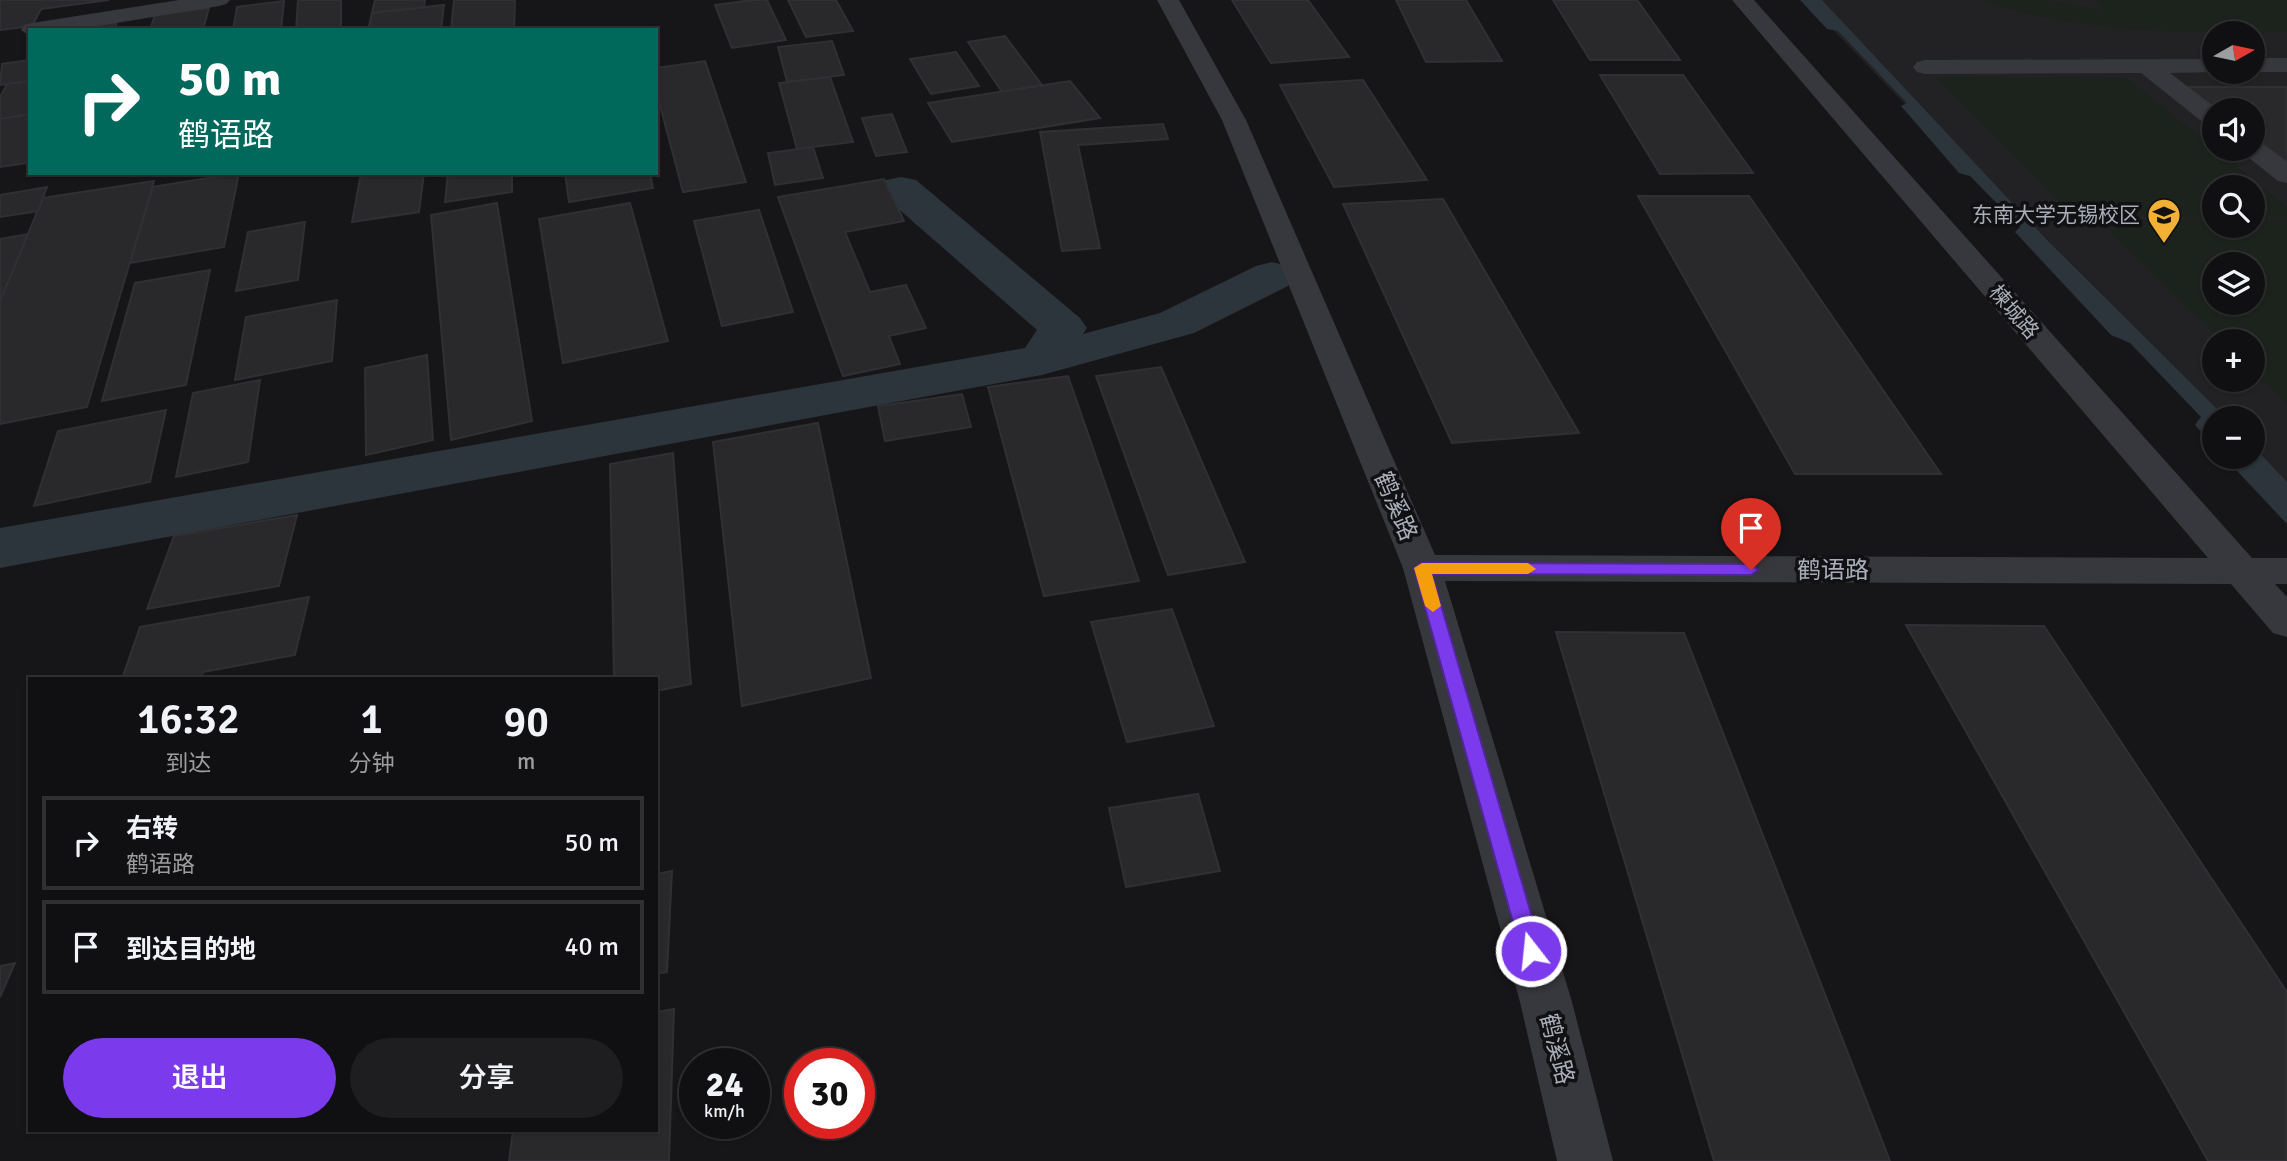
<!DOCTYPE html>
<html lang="zh">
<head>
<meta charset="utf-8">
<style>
  body { margin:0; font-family:Signika,"Noto Sans SC",sans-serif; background:#1e1e20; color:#f1f3f6; height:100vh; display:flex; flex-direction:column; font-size:26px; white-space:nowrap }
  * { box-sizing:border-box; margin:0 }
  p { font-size:23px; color:#9c9d9f }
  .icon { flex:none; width:38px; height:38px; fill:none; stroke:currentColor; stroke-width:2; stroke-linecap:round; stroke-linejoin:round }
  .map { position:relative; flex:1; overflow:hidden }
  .side { position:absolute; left:28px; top:677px; width:630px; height:455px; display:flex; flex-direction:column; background:#101012; border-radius:0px; box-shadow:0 2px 5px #0004,0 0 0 2px #303032 }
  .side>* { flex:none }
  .hud { position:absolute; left:28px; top:28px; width:630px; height:147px; border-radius:0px; box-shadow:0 2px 5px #0004,0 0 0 2px #303032; background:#00695c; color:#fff; overflow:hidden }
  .needle { width:46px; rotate:81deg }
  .buttons { position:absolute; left:2202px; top:21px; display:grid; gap:14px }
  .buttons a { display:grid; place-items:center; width:63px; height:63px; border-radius:50%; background:#101012; box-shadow:0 2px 5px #0004,0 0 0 2px #303032; font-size:35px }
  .speed { position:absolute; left:679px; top:1048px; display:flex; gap:14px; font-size:35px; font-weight:700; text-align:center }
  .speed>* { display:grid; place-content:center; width:91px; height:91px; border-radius:50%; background:#101012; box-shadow:0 2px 5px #0004,0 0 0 2px #303032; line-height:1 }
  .speed small { font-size:18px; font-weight:400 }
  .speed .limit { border:10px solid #d22; background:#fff; color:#111 }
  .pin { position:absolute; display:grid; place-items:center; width:60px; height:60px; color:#fff; margin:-72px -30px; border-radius:50% 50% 50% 0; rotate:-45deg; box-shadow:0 0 7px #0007 }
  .pin .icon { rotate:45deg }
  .me { position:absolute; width:77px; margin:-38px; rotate:344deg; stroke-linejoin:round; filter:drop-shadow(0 0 5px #0008) }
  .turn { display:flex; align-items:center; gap:24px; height:147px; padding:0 35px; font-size:32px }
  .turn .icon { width:91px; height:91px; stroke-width:2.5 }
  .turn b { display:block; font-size:49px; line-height:60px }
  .eta { display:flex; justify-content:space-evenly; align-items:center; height:119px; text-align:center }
  .eta b { font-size:42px; font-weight:600; line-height:49px }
  .action { display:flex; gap:14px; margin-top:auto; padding:14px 35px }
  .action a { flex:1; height:80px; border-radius:42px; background:#7c3aed; color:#fff; font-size:28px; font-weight:600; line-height:80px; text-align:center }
  .action a+a { background:#1e1e20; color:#f1f3f6 }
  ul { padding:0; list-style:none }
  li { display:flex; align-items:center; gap:21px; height:94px; margin:0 14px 10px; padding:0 21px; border:4px solid #303032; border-radius:0px }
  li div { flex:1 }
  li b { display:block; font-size:26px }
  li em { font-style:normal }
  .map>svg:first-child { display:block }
</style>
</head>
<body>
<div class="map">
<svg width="2287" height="1161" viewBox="0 0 2287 1161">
  <rect width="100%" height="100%" fill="#161618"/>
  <path fill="#222225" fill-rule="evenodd" d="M1804,0H2287V500L2252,457V418H2214V424ZM2214,33H2252V72H2214ZM2214,110H2252V149H2214ZM2214,187H2252V226H2214ZM2214,264H2252V303H2214ZM2214,341H2252V380H2214Z"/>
  <g fill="#1c231d" fill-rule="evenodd">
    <path d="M1981,0H2045L2106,10L2095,0H2287V32C2185,33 2079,34 1981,0Z"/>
    <path d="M1936,77L2127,78L2287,207V216H2252V187H2214V216H2074Z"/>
    <path d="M2097,220H2214V226H2252V220H2287V404L2252,370V341H2222ZM2214,264H2252V303H2214Z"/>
  </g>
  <g fill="#2c353c">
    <path d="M1800,0H1822L2046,239L2226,418H2214V446L2195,425L2201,417L2130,343L2111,335L2015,232L2020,227L1970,176L1959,173L1901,106L1907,103L1838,31L1827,29Z"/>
    <path d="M2252,445L2287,482V524L2224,457H2252Z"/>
  </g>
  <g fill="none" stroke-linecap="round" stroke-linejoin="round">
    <path fill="#2c353c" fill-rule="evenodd" d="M901,177L916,180L1080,318L1087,328L1083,334L1160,313L1256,266L1272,262L1288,266L1295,276L1288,286L1194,333L1042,375L0,568V528L1025,348L1037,330L886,198L880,189L886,180Z"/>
  </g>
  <g fill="#29292c" stroke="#303034" stroke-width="2">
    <path d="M0,0H109L41,9L32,26L0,30Z"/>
    <path d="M298,0H341V30H296Z"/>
    <path d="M375,0H425L424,7L372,13Z"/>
    <path d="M454,0H515L514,30H451Z"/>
    <path d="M752,0H767L786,40L732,48L715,5Z"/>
    <path d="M788,0H836L853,31L806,37Z"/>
    <path d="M1232,0H1308L1349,57L1271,63Z"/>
    <path d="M1396,0H1466L1502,61L1426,62Z"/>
    <path d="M1553,0H1637L1680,60H1590Z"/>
    <path d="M284,1L281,30H233L237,7Z"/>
    <path d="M444,5L441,30H368L372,13Z"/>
    <path d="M209,8L203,30H150L155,15Z"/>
    <path d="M117,22L114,30H56Z"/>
    <path d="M1005,36L1042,85L1002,92L968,42Z"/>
    <path d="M832,41L844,75L787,82L778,47Z"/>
    <path d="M956,52L979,86L931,94L910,59Z"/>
    <path d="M30,60V81L0,85L2,64Z"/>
    <path d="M705,61L746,182L683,192L656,90V68Z"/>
    <path d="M1600,75H1683L1753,173L1660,174Z"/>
    <path d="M830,77L853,142L797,149L779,83Z"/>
    <path d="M1363,80L1427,180L1334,187L1280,85Z"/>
    <path d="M30,81V114L0,119V97L7,84Z"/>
    <path d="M1070,81L1100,118L952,142L928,103Z"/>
    <path d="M2187,87H2287V162L2252,136V110H2218Z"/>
    <path d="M30,114V153L26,163L0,167V119Z"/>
    <path d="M892,114L907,152L876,156L862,118Z"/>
    <path d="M1163,124L1168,139L1078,145L1100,248L1062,251L1040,132Z"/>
    <path d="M813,147L823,178L775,185L768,153Z"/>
    <path d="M239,173L224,247L130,263L153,187Z"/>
    <path d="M361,173H424L419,212L352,222Z"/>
    <path d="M448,173H512V192L445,202Z"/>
    <path d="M565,173H650L653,188L569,202Z"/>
    <path d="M884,179L904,221L845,232L870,292L906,285L926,328L889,336L900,364L843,376L778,197Z"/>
    <path d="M154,181L87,407L0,424V301L43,198Z"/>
    <path d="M47,187L38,211L0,217V195Z"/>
    <path d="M1638,196H1749L1941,474H1795Z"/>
    <path d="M1443,199L1579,433L1452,443L1343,204Z"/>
    <path d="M497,203L532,421L451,440L431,215Z"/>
    <path d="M630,203L668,341L563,363L539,219Z"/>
    <path d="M759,210L793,312L722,326L694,221Z"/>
    <path d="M305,222L298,280L236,291L248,232Z"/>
    <path d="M28,234L0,301V239Z"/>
    <path d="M210,270L186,385L102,401L135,283Z"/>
    <path d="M337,300L332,361L235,380L246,317Z"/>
    <path d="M427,355L433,440L366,455L365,368Z"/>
    <path d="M1161,367L1245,562L1168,575L1096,376Z"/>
    <path d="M1068,376L1139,581L1044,596L988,387Z"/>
    <path d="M260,380L248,462L176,477L193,393Z"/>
    <path d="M962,394L971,427L885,441L878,406Z"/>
    <path d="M166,410L150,482L34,506L58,431Z"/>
    <path d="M818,423L871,678L742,706L713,442Z"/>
    <path d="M673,453L691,684L656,691V679H614L610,464Z"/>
    <path d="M297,515L279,586L147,609L174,536Z"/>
    <path d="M309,597L295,655L203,672L201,679H122L140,627Z"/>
    <path d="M1172,609L1214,726L1127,742L1091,622Z"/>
    <path d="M1906,625L2044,626L2287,992V1161H2208Z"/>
    <path d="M1556,632L1684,633L1890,1161H1714Z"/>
    <path d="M1198,794L1220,871L1126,887L1109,808Z"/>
    <path d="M672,871L667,972L656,974V874Z"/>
    <path d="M15,963L0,997V966Z"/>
    <path d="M674,1009L669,1161H509L513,1130H656V1012Z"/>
  </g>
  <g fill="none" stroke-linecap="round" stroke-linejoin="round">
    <g fill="#37383d" fill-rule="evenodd">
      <path d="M179,0H230L226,4L219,6L74,30H30V36L21,30L24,25L32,23Z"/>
      <path d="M1157,0H1179L1246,120L1435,555L2208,558L1732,0H1754L2252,558H2287V584H2275L2287,597V637L2273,633L2231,584L1445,581L1572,1002L1613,1161H1557L1520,1002L1403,568L1222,120Z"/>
      <path d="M2252,58H2287V72H2251Z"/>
      <path d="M2214,59V72H2219L2170,73L2218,110H2214V126L2205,124L2141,73L1925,74L1917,72L1913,67L1917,62L1925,60Z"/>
      <path d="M2252,140L2261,143L2287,162V183L2278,181L2243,153L2240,149H2252Z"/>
    </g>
  </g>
  <path fill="#7c3aed" stroke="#51269a" stroke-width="2" d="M1422,563L1751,564L1758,570L1751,575L1432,574L1542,951L1539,958L1531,960L1524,958L1521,951L1414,568Z"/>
  <path fill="#f59e0b" d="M1422,563H1528L1536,569L1528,574H1432L1441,606L1433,612L1425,606L1414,568Z"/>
  <defs>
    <symbol id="university-pin" viewBox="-11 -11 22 30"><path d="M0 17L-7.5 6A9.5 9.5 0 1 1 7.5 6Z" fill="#f2b134" stroke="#111113"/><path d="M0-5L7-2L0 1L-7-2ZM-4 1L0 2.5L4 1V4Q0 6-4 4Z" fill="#111"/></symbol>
  </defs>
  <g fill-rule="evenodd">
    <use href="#university-pin" x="2145" y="196" width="38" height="52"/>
  </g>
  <g text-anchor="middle" stroke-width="7" stroke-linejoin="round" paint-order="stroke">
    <g font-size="21" fill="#a8adb8" stroke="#111113" text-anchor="end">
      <text x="2140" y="222">东南大学无锡校区</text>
    </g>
    <g font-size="21" fill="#a8adb8" stroke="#111113">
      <text transform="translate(2014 312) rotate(49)" y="7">楝城路</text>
    </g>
    <g font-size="24" fill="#a8adb8" stroke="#111113">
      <text transform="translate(1396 506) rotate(67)" y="8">鹤溪路</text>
      <text x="1833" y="578">鹤语路</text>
      <text transform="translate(1557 1049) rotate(76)" y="8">鹤溪路</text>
    </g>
  </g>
</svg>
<div class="buttons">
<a><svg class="needle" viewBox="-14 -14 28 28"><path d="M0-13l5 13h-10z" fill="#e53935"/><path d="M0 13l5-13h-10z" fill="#9c9d9f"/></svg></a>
<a><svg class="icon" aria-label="sound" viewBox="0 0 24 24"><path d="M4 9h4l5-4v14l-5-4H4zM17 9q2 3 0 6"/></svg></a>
<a><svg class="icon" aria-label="search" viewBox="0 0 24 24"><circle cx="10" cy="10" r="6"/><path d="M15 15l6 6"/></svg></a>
<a><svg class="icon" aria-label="layers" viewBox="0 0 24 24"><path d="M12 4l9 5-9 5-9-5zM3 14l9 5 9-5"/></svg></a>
<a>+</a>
<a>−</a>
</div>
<div class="speed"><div>24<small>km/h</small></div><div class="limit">30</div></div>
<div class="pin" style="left:1751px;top:570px;background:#d93025"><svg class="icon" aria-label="arrive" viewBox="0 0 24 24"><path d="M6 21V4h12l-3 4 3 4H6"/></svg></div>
<svg class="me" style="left:1531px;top:951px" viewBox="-20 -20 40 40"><circle r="17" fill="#7c3aed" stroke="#fff" stroke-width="3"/><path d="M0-11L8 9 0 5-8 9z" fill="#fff"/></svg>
<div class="hud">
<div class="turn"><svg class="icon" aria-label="right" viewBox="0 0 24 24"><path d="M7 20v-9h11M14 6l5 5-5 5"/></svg><div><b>50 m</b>鹤语路</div></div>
</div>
<section class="side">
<div class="eta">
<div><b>16:32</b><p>到达</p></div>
<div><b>1</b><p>分钟</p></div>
<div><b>90</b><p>m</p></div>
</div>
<ul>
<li><svg class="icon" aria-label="right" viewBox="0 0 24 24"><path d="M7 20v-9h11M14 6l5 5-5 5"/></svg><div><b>右转</b><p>鹤语路</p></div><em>50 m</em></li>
<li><svg class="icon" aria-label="arrive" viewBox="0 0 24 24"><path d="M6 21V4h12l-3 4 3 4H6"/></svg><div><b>到达目的地</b></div><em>40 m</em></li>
</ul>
<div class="action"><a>退出</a><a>分享</a></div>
</section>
</div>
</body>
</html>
